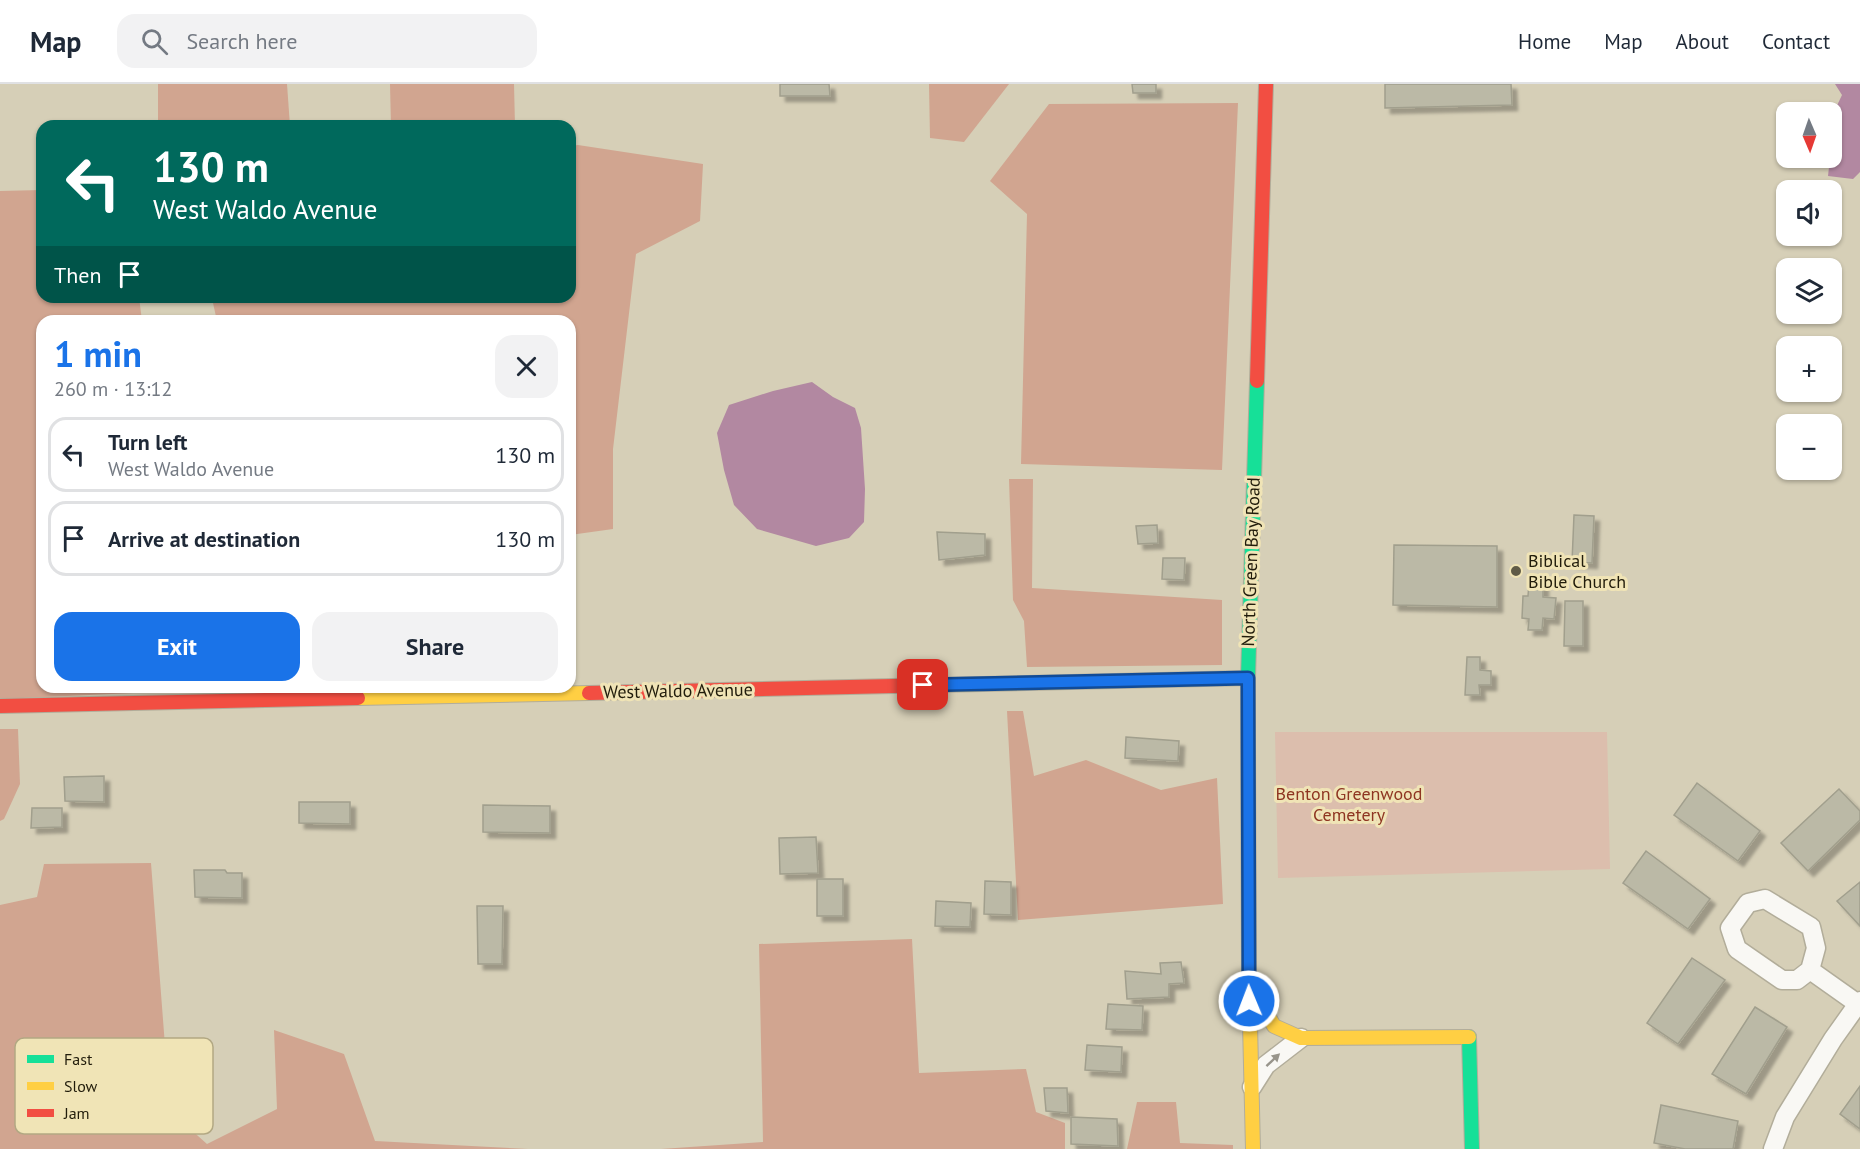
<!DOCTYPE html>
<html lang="en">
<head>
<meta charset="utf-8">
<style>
  body { margin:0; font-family:"PT Sans",sans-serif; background:#f2f2f3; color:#1f2937; height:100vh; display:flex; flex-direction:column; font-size:22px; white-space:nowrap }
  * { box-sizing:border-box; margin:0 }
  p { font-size:20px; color:#747a83 }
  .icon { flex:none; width:33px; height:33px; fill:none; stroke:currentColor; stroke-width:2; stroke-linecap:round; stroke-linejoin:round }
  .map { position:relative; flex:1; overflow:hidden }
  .panel { position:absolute; left:36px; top:231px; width:540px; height:378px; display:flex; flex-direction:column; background:#fff; border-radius:18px; box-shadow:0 2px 4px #0004 }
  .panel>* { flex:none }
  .top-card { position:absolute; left:36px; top:36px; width:540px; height:183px; border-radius:18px; box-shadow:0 2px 4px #0004; background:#00695c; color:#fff; overflow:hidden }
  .needle { width:39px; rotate:178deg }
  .buttons { position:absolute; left:1776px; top:18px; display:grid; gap:12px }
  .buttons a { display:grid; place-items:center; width:66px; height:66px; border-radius:12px; background:#fff; box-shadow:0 2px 4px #0004; font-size:30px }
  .pin { position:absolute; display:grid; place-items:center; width:51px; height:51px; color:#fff; margin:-26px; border-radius:12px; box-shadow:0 3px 9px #0006 }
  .me { position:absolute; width:66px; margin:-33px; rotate:359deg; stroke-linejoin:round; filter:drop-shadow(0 0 4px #0008) }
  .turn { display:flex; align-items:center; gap:21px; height:126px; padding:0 18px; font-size:27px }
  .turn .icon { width:78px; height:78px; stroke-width:2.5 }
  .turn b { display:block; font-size:42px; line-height:51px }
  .then { display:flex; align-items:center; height:57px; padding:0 18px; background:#0003; gap:12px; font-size:22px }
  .round { display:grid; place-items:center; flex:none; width:63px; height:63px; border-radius:18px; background:#f2f2f3 }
  .summary { display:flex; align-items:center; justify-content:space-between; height:102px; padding:0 18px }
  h1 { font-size:36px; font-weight:600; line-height:45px; color:#1a73e8 }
  .action { display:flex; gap:12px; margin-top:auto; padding:12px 18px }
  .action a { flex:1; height:69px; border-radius:18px; background:#1a73e8; color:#fff; font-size:24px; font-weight:600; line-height:69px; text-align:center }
  .action a+a { background:#f2f2f3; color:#1f2937 }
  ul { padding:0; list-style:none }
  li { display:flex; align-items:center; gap:18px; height:75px; margin:0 12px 9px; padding:0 6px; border:3px solid #e0e1e3; border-radius:18px }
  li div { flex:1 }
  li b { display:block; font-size:22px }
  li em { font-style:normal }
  header { display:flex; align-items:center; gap:36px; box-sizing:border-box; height:84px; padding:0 30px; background:#fff; border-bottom:2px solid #e0e1e3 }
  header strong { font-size:28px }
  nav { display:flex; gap:33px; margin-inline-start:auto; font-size:21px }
  .search { width:420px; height:54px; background:#f2f2f3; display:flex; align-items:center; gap:15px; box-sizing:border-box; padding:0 21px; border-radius:18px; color:#747a83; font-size:22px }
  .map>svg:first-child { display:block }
</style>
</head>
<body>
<header>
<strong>Map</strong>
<div class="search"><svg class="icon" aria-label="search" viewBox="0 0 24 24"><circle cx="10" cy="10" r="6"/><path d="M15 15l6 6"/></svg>Search here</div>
<nav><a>Home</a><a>Map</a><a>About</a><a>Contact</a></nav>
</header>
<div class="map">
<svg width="1860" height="1065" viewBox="0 0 1860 1065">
  <defs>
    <filter id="shadow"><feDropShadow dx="5.5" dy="5.5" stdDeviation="1.5" flood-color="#0004"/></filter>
  </defs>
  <rect width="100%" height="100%" fill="#d6cfb7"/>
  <path fill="#dcbead" d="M1275,648H1607L1610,785L1278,794Z"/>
  <g fill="#d1a590">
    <path d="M158,0H287L290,42H158Z"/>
    <path d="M390,0H514L515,42H391Z"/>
    <path d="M929,0H1009L964,58L930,54Z"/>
    <path d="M1238,19L1222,386L1021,380L1027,130L990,97L1049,20Z"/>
    <path d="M578,61L703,80L700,137L636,170L613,365V445L570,451V237H217L213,219L214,213H570V62Z"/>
    <path d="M42,106V213H139L142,237H42V603H268L0,615V107Z"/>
    <path d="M1009,395H1033L1032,504L1222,516V581L1027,583L1024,537L1013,516Z"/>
    <path d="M1007,627H1023L1034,692L1086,676L1161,706L1217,694L1223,820L1018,836Z"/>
    <path d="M0,645H18L20,700L4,735L0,737Z"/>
    <path d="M151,779L170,1027L207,1060L277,1025L274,946L344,970L375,1057L528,1065H0V821L37,813L44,780Z"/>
    <path d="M912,855L919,989L1026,985L1036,1028L1065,1039V1065H661L763,1058L759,860Z"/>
    <path d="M1137,1018H1176L1180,1059L1233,1061V1065H1127Z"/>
  </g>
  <g fill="#b288a1">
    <path d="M1835,0H1860V88L1853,95L1828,92L1830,74H1832V32L1842,11Z"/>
    <path d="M812,298L833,313L855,324L861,344L865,405L864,438L849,454L816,462L757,445L734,421L724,386L717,349L729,321L773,307Z"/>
  </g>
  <g fill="#bbb9a6" stroke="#a19f8d" stroke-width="1.5" filter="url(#shadow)">
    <path d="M780,0H829L830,12H780Z"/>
    <path d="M1132,0H1156V9H1133Z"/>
    <path d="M1385,0H1511L1512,21L1385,24Z"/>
    <path d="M1574,431L1594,432L1592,479L1572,478Z"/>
    <path d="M1157,441L1158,459L1138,460L1136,442Z"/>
    <path d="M937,448L985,450V471L939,476Z"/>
    <path d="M1394,461L1497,462V523L1393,521Z"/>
    <path d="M1163,474H1185L1184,496L1162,495Z"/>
    <path d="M1529,499L1543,500V513L1556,514L1554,535L1543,534L1542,546H1528L1529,535L1522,534L1523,512H1528Z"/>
    <path d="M1565,517H1583V562H1564Z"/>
    <path d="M1467,573H1480V586L1491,587V601H1479L1480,611H1465Z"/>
    <path d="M1126,653L1179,657L1178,677L1125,674Z"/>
    <path d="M104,692V718L65,717L64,693Z"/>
    <path d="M1697,699L1760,747L1738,777L1674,731Z"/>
    <path d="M1839,705L1860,727V736L1808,787L1781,759Z"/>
    <path d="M299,718H350V740L299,739Z"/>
    <path d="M483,721L550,722V749L483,748Z"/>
    <path d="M32,724H62V743L31,744Z"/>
    <path d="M816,753L818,789L780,790L779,754Z"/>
    <path d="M1646,767L1710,815L1688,845L1623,799Z"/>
    <path d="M194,786H225L227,789H242V814L195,813Z"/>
    <rect x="817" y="795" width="26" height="37"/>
    <path d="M985,797L1011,798V831L984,830Z"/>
    <path d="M1860,798V842L1837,817Z"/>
    <path d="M936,817L971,819L970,843L935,842Z"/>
    <path d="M477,822H503L502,880H478Z"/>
    <path d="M1692,874L1725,896L1678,960L1647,939Z"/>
    <path d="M1181,878L1184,899L1169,900V913L1127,915L1125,887L1161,890L1160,879Z"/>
    <path d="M1108,920L1143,922L1142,946L1106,945Z"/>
    <path d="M1755,923L1787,943L1746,1010L1712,990Z"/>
    <path d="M1087,961L1122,963L1121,988L1085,986Z"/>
    <path d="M1860,1002V1045L1840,1030Z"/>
    <path d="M1044,1004H1067L1068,1029L1046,1027Z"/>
    <path d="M1661,1021L1738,1037L1733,1065H1685L1654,1059Z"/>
    <path d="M1071,1033L1117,1035L1118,1062L1071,1060Z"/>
  </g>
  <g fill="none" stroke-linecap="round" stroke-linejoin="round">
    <defs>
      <g id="street">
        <path d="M1810,886L1797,896H1782L1737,865L1730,844L1748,819L1765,815L1811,843L1816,864L1810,886L1858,920"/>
        <path d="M1252,1003L1266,981L1301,954"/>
        <path d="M1773,1065L1785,1033L1833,955L1860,917"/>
      </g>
      <g id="fast">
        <path d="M1248,661V594L1257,297"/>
        <path d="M1469,953L1472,1065"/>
      </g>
      <g id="slow">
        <path d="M937,601L1248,594"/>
        <path d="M358,614L589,609"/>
        <path d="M1248,661L1249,898L1253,1065"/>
        <path d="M1249,898L1274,942L1301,954L1469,953"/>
      </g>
      <g id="jam">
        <path d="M1257,297L1266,0"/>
        <path d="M589,609L937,601"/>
        <path d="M0,622L358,614"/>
      </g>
    </defs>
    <use href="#street" stroke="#b2ad9a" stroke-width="21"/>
    <use href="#fast" stroke="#b2ad9a" stroke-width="16"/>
    <use href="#slow" stroke="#b2ad9a" stroke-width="16"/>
    <use href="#jam" stroke="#b2ad9a" stroke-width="16"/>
    <use href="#street" stroke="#f9f8f4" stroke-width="18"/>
    <use href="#fast" stroke="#16e098" stroke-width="14"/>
    <use href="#slow" stroke="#ffcf43" stroke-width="14"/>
    <use href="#jam" stroke="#f24e42" stroke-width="14"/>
  </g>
  <defs><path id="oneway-solid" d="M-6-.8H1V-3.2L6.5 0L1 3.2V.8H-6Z" transform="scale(1.5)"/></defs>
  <use fill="#98958b" href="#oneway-solid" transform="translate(1273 976) rotate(-43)"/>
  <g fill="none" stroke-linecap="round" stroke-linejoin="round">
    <defs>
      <path id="route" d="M923,601L1248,594L1249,917"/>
    </defs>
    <use href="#route" stroke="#114b97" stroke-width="15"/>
    <use href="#route" stroke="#1a73e8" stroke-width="10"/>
  </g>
  <circle fill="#605b47" stroke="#f0e4b6" stroke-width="2" cx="1516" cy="487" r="6"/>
  <g text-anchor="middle" stroke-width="6" stroke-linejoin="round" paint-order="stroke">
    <g font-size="18" fill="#211c0b" stroke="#f0e4b6" text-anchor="start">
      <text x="1528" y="483">Biblical<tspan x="1528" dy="21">Bible Church</tspan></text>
    </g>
    <g font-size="18" fill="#211c0b" stroke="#f0e4b6">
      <text transform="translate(1251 478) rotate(-88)" y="6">North Green Bay Road</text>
      <text transform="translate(678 607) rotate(-1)" y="6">West Waldo Avenue</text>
    </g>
    <g font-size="18" fill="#8e3521" stroke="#f0e4b6">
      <text x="1349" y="716">Benton Greenwood<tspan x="1349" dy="21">Cemetery</tspan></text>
    </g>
  </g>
  <rect x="15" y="954" width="198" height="96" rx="9" fill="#f0e4b6" stroke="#b2a883" stroke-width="1.5"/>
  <rect x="27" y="971" width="27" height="8" fill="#16e098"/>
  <rect x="27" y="998" width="27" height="8" fill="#ffcf43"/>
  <rect x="27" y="1025" width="27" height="8" fill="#f24e42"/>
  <g font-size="16" fill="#211c0b">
    <text x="64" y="981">Fast</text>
    <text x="64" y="1008">Slow</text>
    <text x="64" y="1035">Jam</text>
  </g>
</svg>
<div class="buttons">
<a><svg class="needle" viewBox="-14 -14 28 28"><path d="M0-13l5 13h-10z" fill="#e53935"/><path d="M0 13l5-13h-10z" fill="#747a83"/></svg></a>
<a><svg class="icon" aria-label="sound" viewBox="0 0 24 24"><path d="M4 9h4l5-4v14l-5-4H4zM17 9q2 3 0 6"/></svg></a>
<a><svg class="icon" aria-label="layers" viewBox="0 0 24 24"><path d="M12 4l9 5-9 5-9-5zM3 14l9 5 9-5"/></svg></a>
<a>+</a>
<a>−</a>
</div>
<div class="pin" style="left:923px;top:601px;background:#d93025"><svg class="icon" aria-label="arrive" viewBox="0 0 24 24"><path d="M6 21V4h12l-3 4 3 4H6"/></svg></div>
<svg class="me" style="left:1249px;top:917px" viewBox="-20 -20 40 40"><circle r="17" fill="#1a73e8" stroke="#fff" stroke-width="3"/><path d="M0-11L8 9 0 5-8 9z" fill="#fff"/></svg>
<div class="top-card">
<div class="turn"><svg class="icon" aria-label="left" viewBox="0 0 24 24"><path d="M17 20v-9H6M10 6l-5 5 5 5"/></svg><div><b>130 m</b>West Waldo Avenue</div></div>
<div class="then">Then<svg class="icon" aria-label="arrive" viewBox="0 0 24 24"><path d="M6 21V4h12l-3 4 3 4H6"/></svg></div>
</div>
<section class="panel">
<div class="summary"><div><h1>1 min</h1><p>260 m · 13:12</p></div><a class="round"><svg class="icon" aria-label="close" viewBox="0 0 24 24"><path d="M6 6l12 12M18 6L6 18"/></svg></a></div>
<ul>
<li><svg class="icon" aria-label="left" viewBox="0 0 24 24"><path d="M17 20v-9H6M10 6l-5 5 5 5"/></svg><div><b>Turn left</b><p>West Waldo Avenue</p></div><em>130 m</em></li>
<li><svg class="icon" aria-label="arrive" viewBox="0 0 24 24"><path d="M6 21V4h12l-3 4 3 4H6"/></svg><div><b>Arrive at destination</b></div><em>130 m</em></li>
</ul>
<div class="action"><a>Exit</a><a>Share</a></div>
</section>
</div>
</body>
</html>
